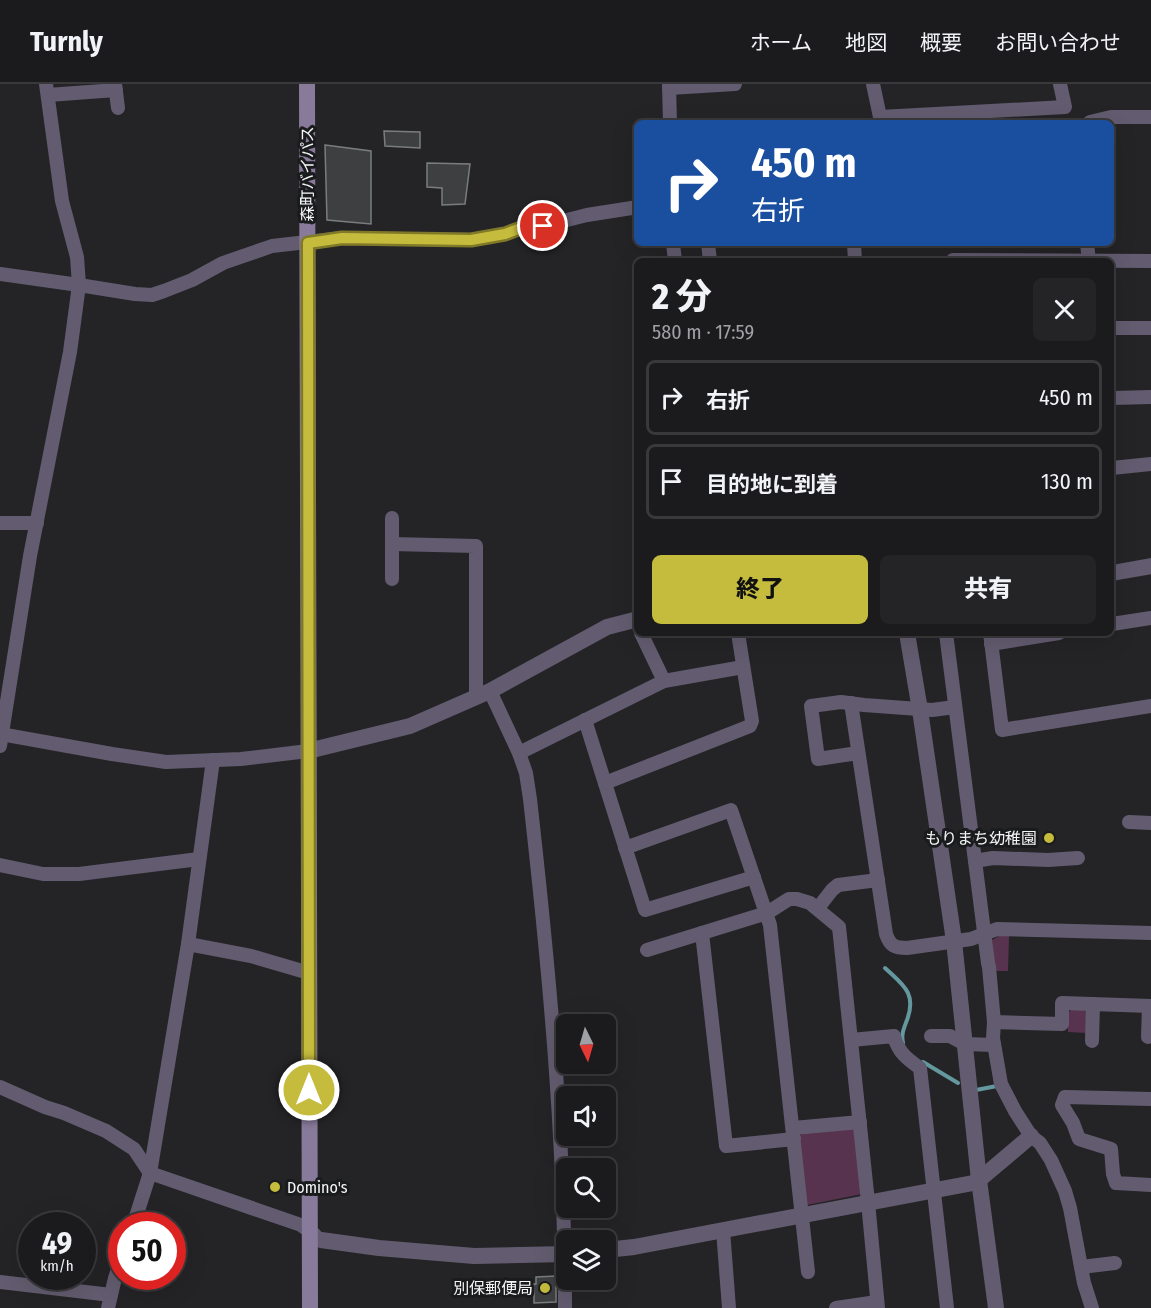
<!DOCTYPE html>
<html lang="ja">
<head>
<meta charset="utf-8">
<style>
  body { margin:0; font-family:"Fira Sans Condensed","Noto Sans JP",sans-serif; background:#242426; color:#f1f3f6; height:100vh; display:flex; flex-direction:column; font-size:22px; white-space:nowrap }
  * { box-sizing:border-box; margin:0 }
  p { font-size:20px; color:#a0a1a4 }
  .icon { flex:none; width:33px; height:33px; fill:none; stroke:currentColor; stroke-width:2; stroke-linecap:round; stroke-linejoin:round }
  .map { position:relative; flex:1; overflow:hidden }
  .details { position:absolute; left:634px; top:174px; width:480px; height:378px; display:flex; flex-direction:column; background:#1b1b1d; border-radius:9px; box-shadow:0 6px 24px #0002,0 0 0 2px #39393b }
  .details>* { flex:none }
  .guide { position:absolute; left:634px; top:36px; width:480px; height:126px; border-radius:9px; box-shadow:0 6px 24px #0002,0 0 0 2px #39393b; background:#1a4fa0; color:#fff; overflow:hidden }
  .needle { width:39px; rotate:175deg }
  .controls { position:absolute; left:556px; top:930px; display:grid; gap:12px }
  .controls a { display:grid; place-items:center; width:60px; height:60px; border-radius:9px; background:#1b1b1d; box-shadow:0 6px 24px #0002,0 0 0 2px #39393b; font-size:30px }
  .speed { position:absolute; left:18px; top:1128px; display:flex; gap:12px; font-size:30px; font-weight:700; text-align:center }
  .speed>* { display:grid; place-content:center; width:78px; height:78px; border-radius:50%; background:#1b1b1d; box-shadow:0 6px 24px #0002,0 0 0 2px #39393b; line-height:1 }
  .speed small { font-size:15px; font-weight:400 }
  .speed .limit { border:9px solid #d22; background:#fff; color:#111 }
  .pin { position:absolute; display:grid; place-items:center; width:51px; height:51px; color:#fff; margin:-26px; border:3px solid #fff; border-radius:50%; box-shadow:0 2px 6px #0007 }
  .me { position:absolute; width:66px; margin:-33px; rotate:0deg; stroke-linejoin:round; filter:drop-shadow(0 0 4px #0008) }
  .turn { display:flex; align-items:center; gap:21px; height:126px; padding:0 18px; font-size:27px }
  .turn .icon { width:78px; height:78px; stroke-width:2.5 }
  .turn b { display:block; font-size:42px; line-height:51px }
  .round { display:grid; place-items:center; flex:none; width:63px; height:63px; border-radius:9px; background:#242426 }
  .headline { display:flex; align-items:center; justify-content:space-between; height:102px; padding:0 18px }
  h1 { font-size:36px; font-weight:800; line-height:45px }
  .action { display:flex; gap:12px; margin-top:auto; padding:12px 18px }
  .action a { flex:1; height:69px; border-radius:9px; background:#c5bc3d; color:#111; font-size:24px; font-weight:800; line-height:69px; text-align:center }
  .action a+a { background:#242426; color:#f1f3f6 }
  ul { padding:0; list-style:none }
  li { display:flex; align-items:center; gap:18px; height:75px; margin:0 12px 9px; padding:0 6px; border:3px solid #39393b; border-radius:9px }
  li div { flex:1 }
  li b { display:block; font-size:22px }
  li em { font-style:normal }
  header { display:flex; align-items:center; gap:36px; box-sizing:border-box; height:84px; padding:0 30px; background:#1b1b1d; border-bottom:2px solid #39393b }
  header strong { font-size:28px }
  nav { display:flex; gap:33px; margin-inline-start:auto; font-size:21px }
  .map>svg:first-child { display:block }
</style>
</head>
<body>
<header>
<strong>Turnly</strong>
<nav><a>ホーム</a><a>地図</a><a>概要</a><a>お問い合わせ</a></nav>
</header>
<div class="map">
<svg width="1151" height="1224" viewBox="0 0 1151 1224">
  <rect width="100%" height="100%" fill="#242427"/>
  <g fill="#58334f">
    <path d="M999,852H1009L1008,887H995L992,856Z"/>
    <path d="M1072,925L1085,926L1088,930L1087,949L1068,948V929Z"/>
    <path d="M850,1044L855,1046L862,1110L807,1121L799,1052L803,1048Z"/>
  </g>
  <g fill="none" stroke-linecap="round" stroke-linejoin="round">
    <g stroke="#63999e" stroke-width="4">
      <path d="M885,884C903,901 917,909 907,936C904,944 901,950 903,959"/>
      <path d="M923,978L958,999"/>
      <path d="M976,1006L997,1002"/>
    </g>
  </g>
  <g fill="#3d3f40" stroke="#7a7d7e" stroke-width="1.5">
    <path d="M384,47L420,48V64L385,62Z"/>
    <path d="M325,61L371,67V140L327,136Z"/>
    <path d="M427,79L470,80L465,120L442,121V104L427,103Z"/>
    <path d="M556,1192V1218L534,1219V1200H536V1193Z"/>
  </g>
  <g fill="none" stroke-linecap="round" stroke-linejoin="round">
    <g stroke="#635c70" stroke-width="14">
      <path d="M115,0L118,24"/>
      <path d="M669,0L670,39"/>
      <path d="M873,0L880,33L1065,23L1060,0"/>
      <path d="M669,4L735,0"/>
      <path d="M48,11L116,6"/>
      <path d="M1089,39L1090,38L1111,33H1151"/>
      <path d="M673,159L675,177"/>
      <path d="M708,159L710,177"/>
      <path d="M854,159L855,177"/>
      <path d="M1087,159L1089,177"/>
      <path d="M953,177V176L1151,177"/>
      <path d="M0,190L79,201L135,210L152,211L164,207L192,196L223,179L272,162L342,154L471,156L505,150L521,144L543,142L587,131L638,123"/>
      <path d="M1112,244H1151"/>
      <path d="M1112,314L1151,313"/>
      <path d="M1112,384L1151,380"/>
      <path d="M392,434V495"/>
      <path d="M0,439H37"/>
      <path d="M392,460L476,462V613"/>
      <path d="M1112,540L1151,534"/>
      <path d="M641,549L664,597"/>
      <path d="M946,549L988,879L989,883L994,938L993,954L1001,1000L1015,1027L1031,1052L1040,1059L1051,1076L1065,1107L1070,1124L1084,1199L1092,1224"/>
      <path d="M990,549L1002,646L1151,622"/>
      <path d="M991,560L1059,549"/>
      <path d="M490,607L519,669L526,689L530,715C549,884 565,1054 565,1224"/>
      <path d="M851,619L886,850C890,862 895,864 907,864L971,855L997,845L1151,849"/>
      <path d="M585,636L645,826L754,793"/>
      <path d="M0,650L112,670L166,678L241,675L308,667"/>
      <path d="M0,662L30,472L70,268L79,201L77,173L62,117L46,0"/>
      <path d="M519,669L664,597L743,583"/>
      <path d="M858,669L818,675L811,622L841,618L864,621L932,626L955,623"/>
      <path d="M605,699L750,642L752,637L738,549"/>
      <path d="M1129,738L1151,739"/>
      <path d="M625,764L731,726L770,841L808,1188"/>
      <path d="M975,777L993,774L1048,776L1078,774"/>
      <path d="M0,781L43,790H79L199,775"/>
      <path d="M818,824L832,806L838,801L878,796"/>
      <path d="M702,849L726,1062L794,1055"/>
      <path d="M188,860L251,872L309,889"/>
      <path d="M647,866L767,829L789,815H797L810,819L839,843L868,1118L878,1224"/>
      <path d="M994,938L1062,940V919L1151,922"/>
      <path d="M931,952H950L965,960L994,961"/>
      <path d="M1148,953L1149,922"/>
      <path d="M851,956L894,952C898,968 907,975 920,984L947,1224"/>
      <path d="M1092,957L1093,920"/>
      <path d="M0,1003L45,1023L64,1029L106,1047L134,1065L150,1089L301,1141L315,1151"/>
      <path d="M1151,1015L1065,1013L1062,1021L1073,1039L1079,1055L1111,1065L1113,1090L1116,1099L1151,1101"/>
      <path d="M793,1044L860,1038"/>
      <path d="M133,1142L150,1089L188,860L213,676"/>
      <path d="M723,1146L729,1224"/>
      <path d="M1081,1183L1115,1179"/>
      <path d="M0,1198L111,1211"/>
      <path d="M108,1224L115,1194L122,1174"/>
      <path d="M836,1224L877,1218"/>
    </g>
    <g stroke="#635c70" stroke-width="16">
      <path d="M1112,489L1151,482"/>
      <path d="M907,549L920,626L954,857L979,1096L996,1224"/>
      <path d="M308,667L410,642L490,607L607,543L638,535"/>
      <path d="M321,1156L379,1164L474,1172L567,1170"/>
      <path d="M606,1166L634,1163L973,1099L979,1096L1031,1052"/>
    </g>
    <path stroke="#877a9a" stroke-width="16" d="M307,0L310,1224"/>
  </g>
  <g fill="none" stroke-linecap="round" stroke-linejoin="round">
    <defs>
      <path id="route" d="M309,1006L308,159L342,154L471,156L505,150L521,144L543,142"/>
    </defs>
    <use href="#route" stroke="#807a28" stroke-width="15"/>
    <use href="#route" stroke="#c5bc3d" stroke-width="10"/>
  </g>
  <g fill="#c5bc3d" stroke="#1a1b1d" stroke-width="2">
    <circle cx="1049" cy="754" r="6"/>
    <circle cx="275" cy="1103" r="6"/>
    <circle cx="545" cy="1204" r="6"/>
  </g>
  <g text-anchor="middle" stroke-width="6" stroke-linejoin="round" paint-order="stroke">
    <g font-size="16" fill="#f4f5f6" stroke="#1a1b1d">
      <text transform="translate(307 90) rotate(-90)" y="6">森町バイパス</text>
    </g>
    <g font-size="16" fill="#f4f5f6" stroke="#1a1b1d" text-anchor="end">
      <text x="1037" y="760">もりまち幼稚園</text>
      <text x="287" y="1109" text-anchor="start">Domino's</text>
      <text x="533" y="1210">別保郵便局</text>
    </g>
  </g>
</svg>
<div class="controls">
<a><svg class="needle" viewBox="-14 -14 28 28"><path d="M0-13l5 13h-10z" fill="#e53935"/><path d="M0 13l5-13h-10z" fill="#a0a1a4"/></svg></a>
<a><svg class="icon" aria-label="sound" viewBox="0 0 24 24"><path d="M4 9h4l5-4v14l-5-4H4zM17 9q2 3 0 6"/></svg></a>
<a><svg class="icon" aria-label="search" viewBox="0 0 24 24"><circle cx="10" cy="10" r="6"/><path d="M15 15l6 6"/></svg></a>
<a><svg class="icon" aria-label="layers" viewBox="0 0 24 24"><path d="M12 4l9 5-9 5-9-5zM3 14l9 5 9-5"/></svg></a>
</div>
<div class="speed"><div>49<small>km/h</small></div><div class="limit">50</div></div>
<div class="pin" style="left:543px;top:142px;background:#d93025"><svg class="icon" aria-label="arrive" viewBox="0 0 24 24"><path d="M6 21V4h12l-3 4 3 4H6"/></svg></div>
<svg class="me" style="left:309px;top:1006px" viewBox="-20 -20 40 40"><circle r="17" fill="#c5bc3d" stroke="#fff" stroke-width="3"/><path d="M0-11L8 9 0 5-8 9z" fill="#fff"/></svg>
<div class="guide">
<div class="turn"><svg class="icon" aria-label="right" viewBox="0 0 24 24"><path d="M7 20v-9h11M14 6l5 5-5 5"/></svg><div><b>450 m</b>右折</div></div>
</div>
<section class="details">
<div class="headline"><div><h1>2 分</h1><p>580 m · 17:59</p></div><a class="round"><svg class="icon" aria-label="close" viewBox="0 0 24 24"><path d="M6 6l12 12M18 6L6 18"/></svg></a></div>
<ul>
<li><svg class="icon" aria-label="right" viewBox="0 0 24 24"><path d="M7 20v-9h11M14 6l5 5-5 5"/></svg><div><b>右折</b></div><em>450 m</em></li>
<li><svg class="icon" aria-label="arrive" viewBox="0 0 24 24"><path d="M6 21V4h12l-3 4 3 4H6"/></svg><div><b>目的地に到着</b></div><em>130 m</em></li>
</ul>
<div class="action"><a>終了</a><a>共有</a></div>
</section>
</div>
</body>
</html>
